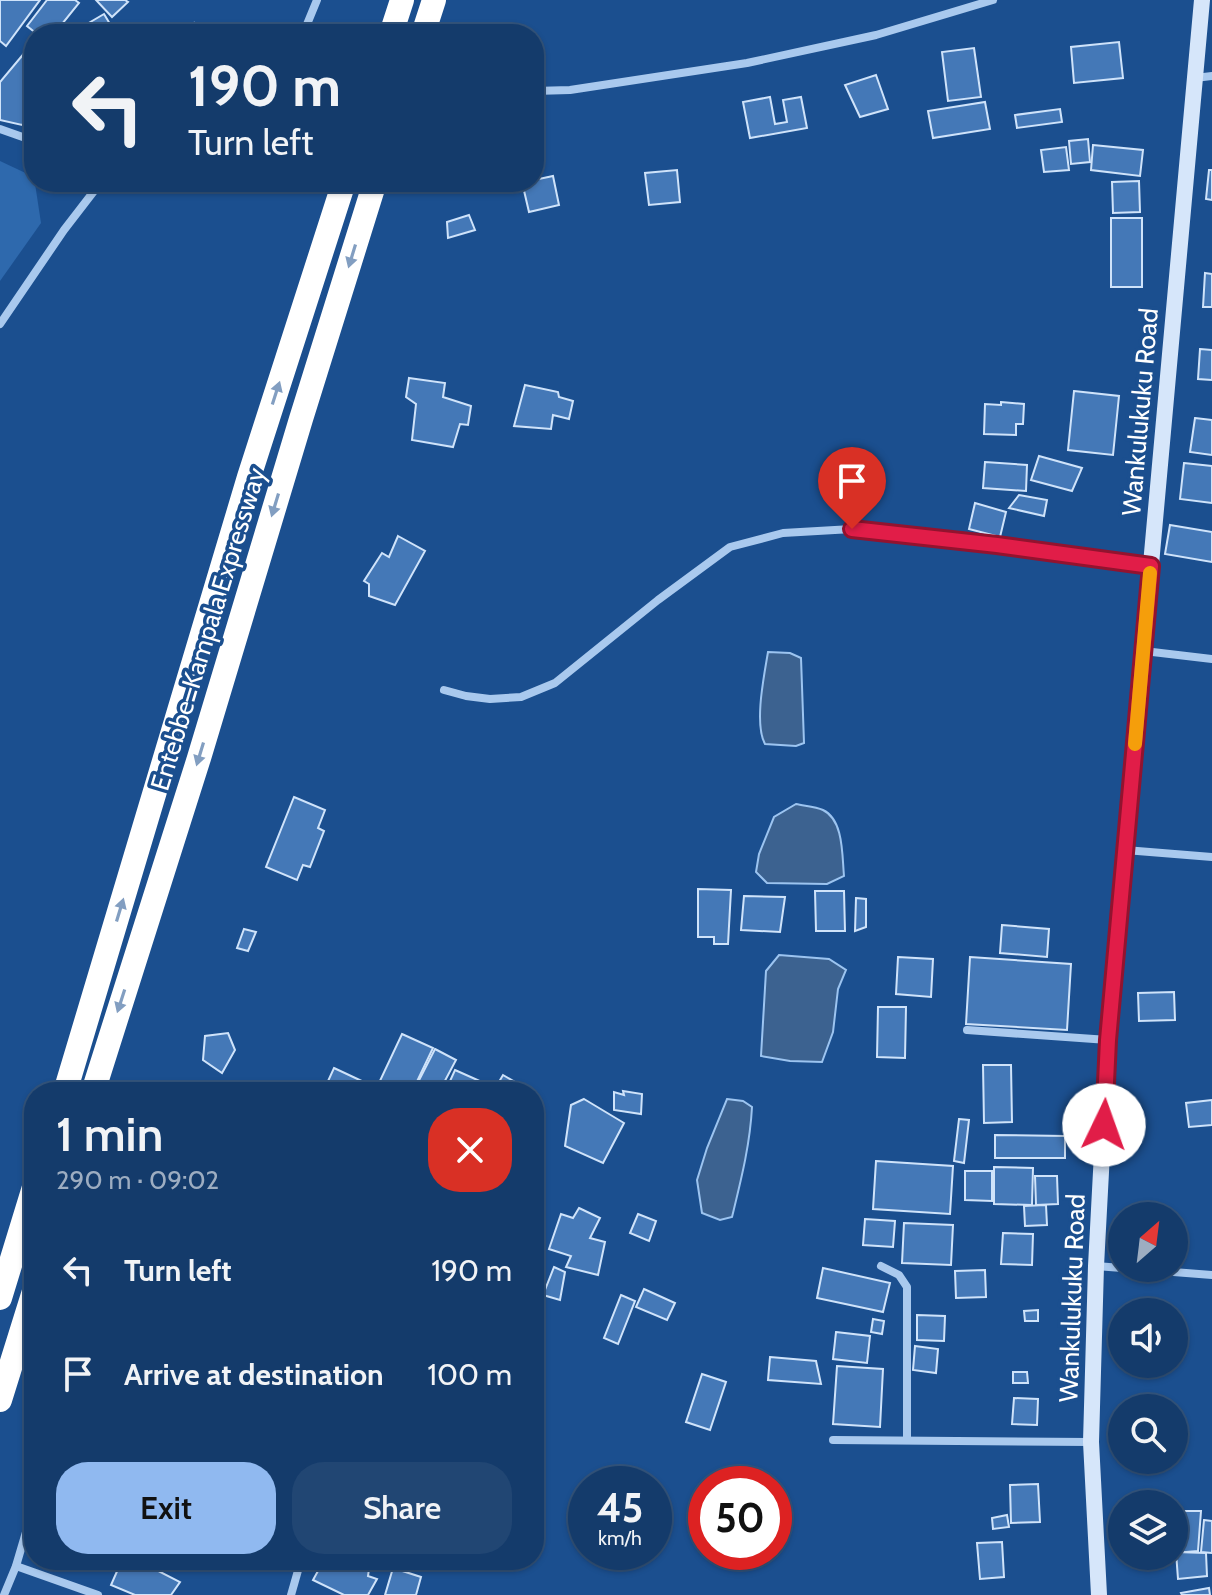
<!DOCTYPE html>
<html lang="en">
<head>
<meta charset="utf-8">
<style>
  body { margin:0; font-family:Cabin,sans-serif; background:#214673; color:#f1f3f6; height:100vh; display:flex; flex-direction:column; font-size:30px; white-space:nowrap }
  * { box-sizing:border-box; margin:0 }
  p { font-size:26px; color:#9dadc1 }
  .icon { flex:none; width:44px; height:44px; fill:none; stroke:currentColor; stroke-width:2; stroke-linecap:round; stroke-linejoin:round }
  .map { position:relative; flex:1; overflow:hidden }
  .side { position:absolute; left:24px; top:1082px; width:520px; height:488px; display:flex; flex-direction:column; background:#143b6b; border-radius:32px; box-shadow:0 2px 6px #0004,0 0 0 2px #33557e }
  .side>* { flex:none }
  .banner { position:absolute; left:24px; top:24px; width:520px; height:168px; border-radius:32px; box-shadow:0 2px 6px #0004,0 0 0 2px #33557e; background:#143b6b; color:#f1f3f6; overflow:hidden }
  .needle { width:52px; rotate:28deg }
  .tools { position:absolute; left:1108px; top:1202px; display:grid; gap:16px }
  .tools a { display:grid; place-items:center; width:80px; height:80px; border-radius:50%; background:#143b6b; box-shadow:0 2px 6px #0004,0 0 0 2px #33557e; font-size:40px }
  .speed { position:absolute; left:568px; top:1466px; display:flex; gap:16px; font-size:40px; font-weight:700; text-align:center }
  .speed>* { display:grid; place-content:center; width:104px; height:104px; border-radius:50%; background:#143b6b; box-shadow:0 2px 6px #0004,0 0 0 2px #33557e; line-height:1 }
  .speed small { font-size:20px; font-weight:400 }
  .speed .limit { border:12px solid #d22; background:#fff; color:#111 }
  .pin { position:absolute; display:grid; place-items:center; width:68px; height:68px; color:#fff; margin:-82px -34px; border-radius:50% 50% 50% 0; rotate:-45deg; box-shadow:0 0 8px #0007 }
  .pin .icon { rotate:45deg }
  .me { position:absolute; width:88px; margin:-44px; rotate:3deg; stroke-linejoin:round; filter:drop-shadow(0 0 6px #0008) }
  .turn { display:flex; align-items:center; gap:28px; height:168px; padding:0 32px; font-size:36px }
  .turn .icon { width:104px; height:104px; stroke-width:2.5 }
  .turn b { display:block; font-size:56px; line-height:68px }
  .round { display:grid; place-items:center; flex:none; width:84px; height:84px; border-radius:32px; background:#214673 }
  .head { display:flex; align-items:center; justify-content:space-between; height:136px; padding:0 32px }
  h1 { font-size:48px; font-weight:600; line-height:60px }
  .action { display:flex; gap:16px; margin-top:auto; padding:16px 32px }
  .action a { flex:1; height:92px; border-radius:32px; background:#90b9f0; color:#111; font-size:32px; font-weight:600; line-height:92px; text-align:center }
  .action a+a { background:#214673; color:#f1f3f6 }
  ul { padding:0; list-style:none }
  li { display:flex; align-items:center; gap:24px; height:104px; padding:0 32px }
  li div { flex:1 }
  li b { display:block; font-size:30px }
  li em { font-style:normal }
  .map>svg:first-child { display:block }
</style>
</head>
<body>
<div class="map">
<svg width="1212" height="1595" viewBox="0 0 1212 1595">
  <rect width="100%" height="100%" fill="#1b4f8f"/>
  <path fill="#2e69ad" d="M0,161L34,177L41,223L0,281Z"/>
  <g fill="#3c6290" stroke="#9cc4f0" stroke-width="2">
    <path d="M768,652L790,653L801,658L804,743L796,746L765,744C754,724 764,676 768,652Z"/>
    <path d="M796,804C804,806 815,806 823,810C844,820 842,856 844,876L827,884L767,883L756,872L759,854L774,817Z"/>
    <path d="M779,955L829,959L846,970L838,989L833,1032L822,1062L790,1061L761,1056L766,971Z"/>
    <path d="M727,1099L743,1101L752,1107C750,1145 741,1180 732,1217L720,1220L702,1213L697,1180L707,1148Z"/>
  </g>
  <g fill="#4478b7" stroke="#cfe3fa" stroke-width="2">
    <path d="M0,0H40L6,46L0,41Z"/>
    <path d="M47,0H75L79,3L54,34H37L27,26Z"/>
    <path d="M96,0H125L128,2L112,17Z"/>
    <path d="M104,14L116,34H70Z"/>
    <path d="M194,23L199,34H174Z"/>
    <path d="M248,27L251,34H213L212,31Z"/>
    <path d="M1119,42L1123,78L1074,83L1071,47Z"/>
    <path d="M974,48L981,97L948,101L942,52Z"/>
    <path d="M26,51L34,58V109L22,125L0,120V82Z"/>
    <path d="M876,75L888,109L860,117L845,85Z"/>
    <path d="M770,97L775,124L787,122L783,100L801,97L807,128L750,138L743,102Z"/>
    <path d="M985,102L990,129L933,138L928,111Z"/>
    <path d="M1060,109L1062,122L1017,128L1015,115Z"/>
    <path d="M1088,139L1090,162L1071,164L1069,141Z"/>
    <path d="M1093,145L1143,150L1140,176L1091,170Z"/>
    <path d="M1066,147L1069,170L1044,172L1041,150Z"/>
    <path d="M677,170L680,202L649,205L645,173Z"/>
    <path d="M1209,170H1212V200L1206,199Z"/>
    <path d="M553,176L559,205L529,212L522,182H534V180Z"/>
    <path d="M1139,181L1140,212L1113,213L1112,182Z"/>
    <path d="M469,215L475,230L448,238L447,222Z"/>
    <rect x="1111" y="218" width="31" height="69"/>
    <path d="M1205,273L1212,274V307H1203Z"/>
    <path d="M1200,349L1212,350V380L1198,379Z"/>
    <path d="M409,378L445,383L443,397L471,406L468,425L460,424L453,447L412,440L416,404L406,397Z"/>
    <path d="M525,385L558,392L559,397L573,401L569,419L553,415L551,429L514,426Z"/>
    <path d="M1074,391L1119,396L1113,455L1068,450Z"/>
    <path d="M1001,402L1024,404L1023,424H1016V435L984,434L985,404L1001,405Z"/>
    <path d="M1195,418L1212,420V455L1190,452Z"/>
    <path d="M1039,456L1082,468L1072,491L1031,480Z"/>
    <path d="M985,462L1027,465L1026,491L983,488Z"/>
    <path d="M1184,463L1212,466V503L1180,499Z"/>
    <path d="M1019,495L1047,500L1044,516L1009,508Z"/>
    <path d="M975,503L1006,512L1000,537L969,529Z"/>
    <path d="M1170,525L1212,532V562L1165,554Z"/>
    <path d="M398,536L425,551L395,605L369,596V584L364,581L382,553L389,557Z"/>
    <path d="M294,797L325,810L318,828L324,831L310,867L303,865L297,880L266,867Z"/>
    <path d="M698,889L731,890L728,944H714V937H698Z"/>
    <path d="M815,891H844L845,931H816Z"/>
    <path d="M744,896L785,897L780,932L741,930Z"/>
    <path d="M856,898L866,899V927L855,931Z"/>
    <path d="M1002,925L1049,929L1047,957L1000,953Z"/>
    <path d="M244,929L256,932L248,951L237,948Z"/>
    <path d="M898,957L933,959L931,997L896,994Z"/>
    <path d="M970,957L1071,964L1067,1030L966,1024Z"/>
    <path d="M1174,992L1175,1020L1139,1021L1138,993Z"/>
    <path d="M878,1007H906L905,1058L877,1057Z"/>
    <path d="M228,1033L235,1050L222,1073L203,1060L205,1036Z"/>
    <path d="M402,1034L433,1048L412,1092H393L378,1085Z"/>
    <path d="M435,1049L456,1060L439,1092H413Z"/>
    <path d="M983,1065H1011L1012,1122L984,1123Z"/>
    <path d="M334,1068L364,1082L359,1092H323Z"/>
    <path d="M455,1070L482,1082L477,1092H445Z"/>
    <path d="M503,1075L527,1089L528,1092H493Z"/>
    <path d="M623,1091L642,1094L641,1114L614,1110V1092L624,1095Z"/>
    <path d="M584,1099L624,1123L603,1163L565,1146L571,1105Z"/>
    <path d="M1212,1100V1125L1189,1127L1186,1103Z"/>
    <path d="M959,1119L969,1120L964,1163L954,1161Z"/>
    <path d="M995,1135L1065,1136V1158H995Z"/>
    <path d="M876,1161L953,1166L950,1214L873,1209Z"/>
    <path d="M994,1167L1033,1168L1032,1205L994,1204Z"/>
    <path d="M965,1171H992V1201L965,1200Z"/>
    <path d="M1035,1176H1057L1058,1204L1036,1205Z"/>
    <path d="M1046,1205L1047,1225L1025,1226L1024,1206Z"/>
    <path d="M579,1208L600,1218L590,1238L605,1242L598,1275L566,1267L571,1256L549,1249L561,1214L573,1218Z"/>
    <path d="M638,1214L656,1221L649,1241L630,1233Z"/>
    <path d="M865,1219L895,1221L893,1247L863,1245Z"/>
    <path d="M904,1223L953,1225L951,1265L902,1263Z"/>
    <path d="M1003,1233L1033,1234L1032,1265L1001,1264Z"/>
    <path d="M538,1262L543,1278L538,1301L534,1299V1274Z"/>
    <path d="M554,1267L565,1272L560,1300L543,1295Z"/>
    <path d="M823,1268L890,1283L883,1312L817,1298Z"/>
    <path d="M985,1270L986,1297L956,1298L955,1271Z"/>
    <path d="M644,1289L675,1303L667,1320L636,1307Z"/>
    <path d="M621,1295L635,1301L618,1344L604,1338Z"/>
    <path d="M1038,1310V1321H1025L1024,1311Z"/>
    <path d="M917,1315L945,1316L944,1341L917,1340Z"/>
    <path d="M873,1319L884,1321L882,1334L871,1332Z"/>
    <path d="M836,1332L870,1336L867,1363L833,1359Z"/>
    <path d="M915,1346L938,1349L936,1373L913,1370Z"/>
    <path d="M770,1357L816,1361L821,1384L768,1380Z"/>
    <path d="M837,1366L883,1369L880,1427L833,1424Z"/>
    <path d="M1013,1372H1027L1028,1383H1013Z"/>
    <path d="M702,1374L726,1382L710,1430L686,1422Z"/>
    <path d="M1014,1398L1038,1399L1037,1425L1012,1424Z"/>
    <path d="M1038,1484L1040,1522L1011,1523L1010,1485Z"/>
    <path d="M1174,1511H1201L1198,1551L1174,1553Z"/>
    <path d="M1007,1515L1009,1527L993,1529L992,1518Z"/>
    <path d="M1204,1520L1212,1521V1553L1201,1552Z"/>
    <path d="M1002,1542L1004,1577L980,1579L977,1543Z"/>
    <path d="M1176,1552L1206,1553L1207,1576L1178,1579Z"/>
    <path d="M122,1560H137L180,1582L171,1595H135L111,1585Z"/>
    <path d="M324,1560H365L370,1562L368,1576L377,1579L368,1595H344L313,1580Z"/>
    <path d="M393,1568L421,1577L416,1595H385Z"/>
    <path d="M1209,1588L1210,1595H1182L1181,1593Z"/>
  </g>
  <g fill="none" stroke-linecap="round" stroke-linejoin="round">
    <g stroke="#a9c9ee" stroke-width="8">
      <path d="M303,34L317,0"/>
      <path d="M1195,78L1212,76"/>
      <path d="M534,91L570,90L747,63L876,35L993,0"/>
      <path d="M0,129L34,141"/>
      <path d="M0,324L64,230L101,182"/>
      <path d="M1144,651L1212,659"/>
      <path d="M444,690L466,696L490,699L521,697L555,683L658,600L730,547L783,533L852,529L997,545L1151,566"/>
      <path d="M1125,850L1212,857"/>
      <path d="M967,1030L1108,1040"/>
      <path d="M881,1266L899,1275L907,1287V1440"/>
      <path d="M1096,1266L1212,1275"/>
      <path d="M833,1440L1090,1442"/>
      <path d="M16,1566L98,1595"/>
      <path d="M4,1595L16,1566L34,1505"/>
      <path d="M291,1595L301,1560"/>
    </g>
    <path stroke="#d6e6fa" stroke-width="16" d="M1099,1595L1091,1442L1096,1266L1108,1040L1202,0"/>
    <g stroke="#fff" stroke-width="24">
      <path d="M391,34L402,0"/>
      <path d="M423,34L434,0"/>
      <path d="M65,1092L249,477L344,182"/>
      <path d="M93,1092L199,758L301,419L375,182"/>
      <path d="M0,1298L34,1187"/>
      <path d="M0,1400L34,1291"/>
    </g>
  </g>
  <defs><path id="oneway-solid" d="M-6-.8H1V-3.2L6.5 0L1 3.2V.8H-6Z" transform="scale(2)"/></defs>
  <g fill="#829ec1">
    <use href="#oneway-solid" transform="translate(352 256) rotate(107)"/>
    <use href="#oneway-solid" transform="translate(276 393) rotate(-72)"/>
    <use href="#oneway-solid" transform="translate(275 505) rotate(107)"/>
    <use href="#oneway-solid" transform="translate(200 754) rotate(107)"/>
    <use href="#oneway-solid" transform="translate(120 910) rotate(-73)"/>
    <use href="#oneway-solid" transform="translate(121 1001) rotate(108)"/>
  </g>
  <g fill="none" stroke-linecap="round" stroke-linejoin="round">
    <defs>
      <path id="route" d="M852,529L997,545L1151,566L1108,1040L1104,1125"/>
    </defs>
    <use href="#route" stroke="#92132f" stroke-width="20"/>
    <use href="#route" stroke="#e11d48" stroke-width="14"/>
    <path stroke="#f59e0b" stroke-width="14" d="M1135,744L1150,573"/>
  </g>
  <g text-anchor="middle" stroke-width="7" stroke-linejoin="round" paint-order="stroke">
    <g font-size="26" fill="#fff" stroke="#1b4f8f">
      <text transform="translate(1140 412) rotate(-85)" y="9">Wankulukuku Road</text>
      <text transform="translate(208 629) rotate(-73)" y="9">Entebbe–Kampala Expressway</text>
      <text transform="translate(1072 1298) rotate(-88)" y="9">Wankulukuku Road</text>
    </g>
  </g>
</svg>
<div class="tools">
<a><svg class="needle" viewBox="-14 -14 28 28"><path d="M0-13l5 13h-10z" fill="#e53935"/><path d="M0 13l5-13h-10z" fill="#9dadc1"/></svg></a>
<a><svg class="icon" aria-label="sound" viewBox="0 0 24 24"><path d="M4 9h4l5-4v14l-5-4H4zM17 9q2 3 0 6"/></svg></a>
<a><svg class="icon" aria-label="search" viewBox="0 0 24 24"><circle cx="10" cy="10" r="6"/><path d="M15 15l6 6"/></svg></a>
<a><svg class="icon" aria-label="layers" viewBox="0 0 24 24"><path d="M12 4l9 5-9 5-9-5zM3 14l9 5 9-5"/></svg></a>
</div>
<div class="speed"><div>45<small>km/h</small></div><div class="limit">50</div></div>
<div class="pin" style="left:852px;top:529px;background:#d93025"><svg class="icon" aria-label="arrive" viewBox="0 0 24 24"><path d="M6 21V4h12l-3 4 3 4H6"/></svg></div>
<svg class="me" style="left:1104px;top:1125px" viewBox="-20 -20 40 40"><circle r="19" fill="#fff"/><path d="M0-13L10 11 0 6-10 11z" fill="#e11d48"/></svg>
<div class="banner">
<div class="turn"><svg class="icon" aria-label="left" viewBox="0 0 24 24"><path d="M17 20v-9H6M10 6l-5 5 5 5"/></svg><div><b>190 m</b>Turn left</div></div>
</div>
<section class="side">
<div class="head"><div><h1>1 min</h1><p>290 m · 09:02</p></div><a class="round" style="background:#d93025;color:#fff"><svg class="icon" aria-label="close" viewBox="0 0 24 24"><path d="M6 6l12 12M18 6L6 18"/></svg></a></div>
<ul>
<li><svg class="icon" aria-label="left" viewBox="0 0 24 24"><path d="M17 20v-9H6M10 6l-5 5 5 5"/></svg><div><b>Turn left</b></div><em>190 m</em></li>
<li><svg class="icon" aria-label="arrive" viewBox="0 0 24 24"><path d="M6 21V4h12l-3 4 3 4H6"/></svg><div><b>Arrive at destination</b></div><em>100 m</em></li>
</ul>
<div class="action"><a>Exit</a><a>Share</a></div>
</section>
</div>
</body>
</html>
